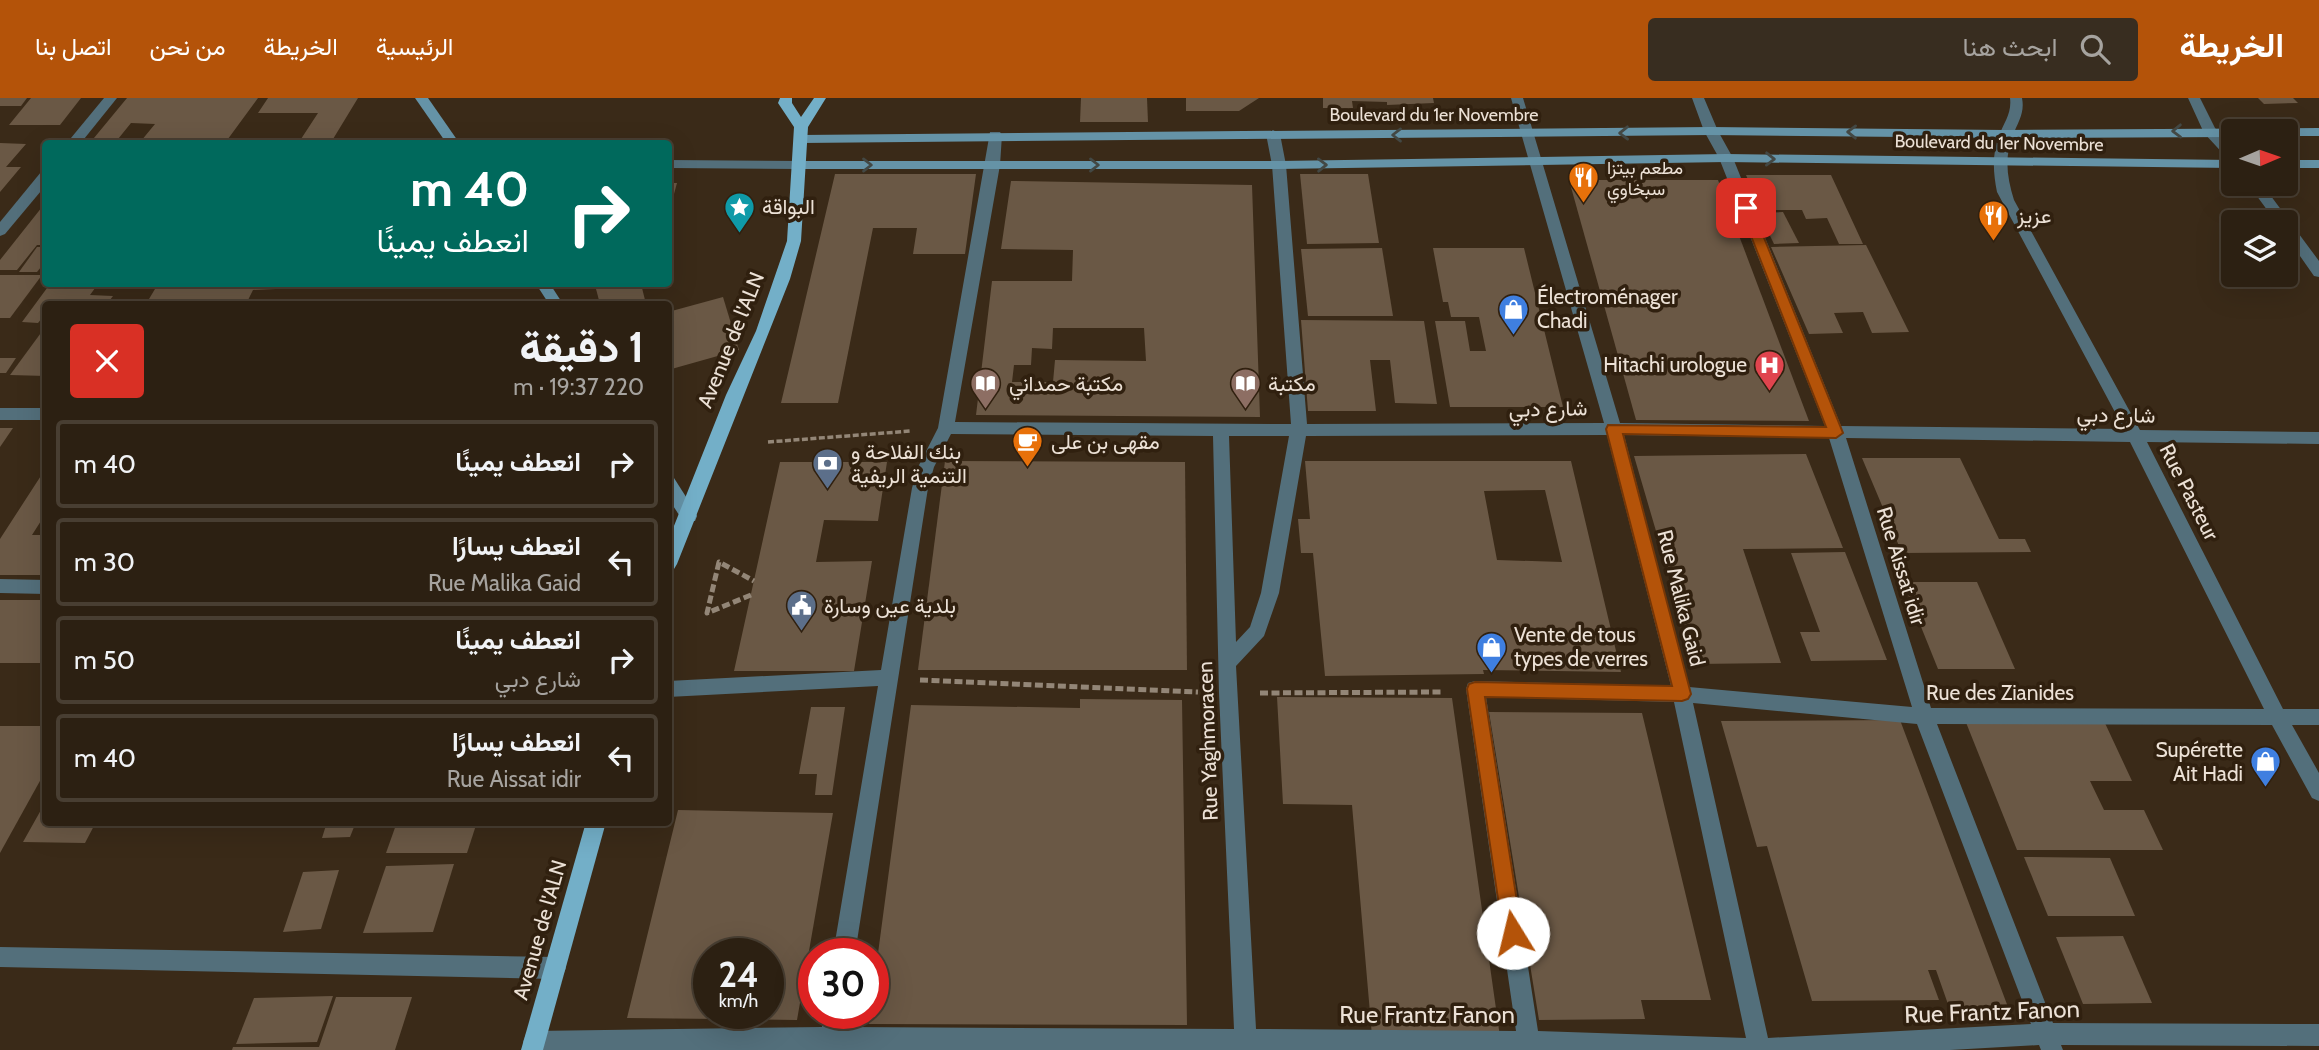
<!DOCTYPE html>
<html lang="ar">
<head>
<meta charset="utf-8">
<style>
  body { margin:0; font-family:Cabin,Vazirmatn,sans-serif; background:#382d20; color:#f1f3f6; direction:rtl; height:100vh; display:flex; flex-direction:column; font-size:26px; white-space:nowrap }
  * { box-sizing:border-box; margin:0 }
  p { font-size:23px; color:#a6a39f }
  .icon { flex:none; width:38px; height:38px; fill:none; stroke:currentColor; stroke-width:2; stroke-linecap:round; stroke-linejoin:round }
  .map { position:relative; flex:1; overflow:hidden; direction:ltr }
  .sheet { position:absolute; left:42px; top:203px; width:630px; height:525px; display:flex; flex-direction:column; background:#2c2012; border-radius:7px; box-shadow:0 7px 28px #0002,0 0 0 2px #483e32; direction:rtl }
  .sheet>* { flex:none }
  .hud { position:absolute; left:42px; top:42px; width:630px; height:147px; border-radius:7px; box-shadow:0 7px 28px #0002,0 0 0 2px #483e32; direction:rtl; background:#00695c; color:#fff; overflow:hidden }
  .needle { width:46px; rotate:88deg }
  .tools { position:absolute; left:2221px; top:21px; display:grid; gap:14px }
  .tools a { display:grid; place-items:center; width:77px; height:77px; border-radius:7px; background:#2c2012; box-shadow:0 7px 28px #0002,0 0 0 2px #483e32; font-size:35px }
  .speed { position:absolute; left:693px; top:840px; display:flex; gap:14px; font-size:35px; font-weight:700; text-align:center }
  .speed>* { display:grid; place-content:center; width:91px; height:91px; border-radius:50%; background:#2c2012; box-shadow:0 7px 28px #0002,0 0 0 2px #483e32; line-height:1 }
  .speed small { font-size:18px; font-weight:400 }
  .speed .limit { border:10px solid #d22; background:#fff; color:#111 }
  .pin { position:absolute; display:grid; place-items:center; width:60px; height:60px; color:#fff; margin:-30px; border-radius:14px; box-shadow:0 4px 10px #0006 }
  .me { position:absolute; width:77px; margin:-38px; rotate:351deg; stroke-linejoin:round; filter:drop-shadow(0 0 5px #0008) }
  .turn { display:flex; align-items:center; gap:24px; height:147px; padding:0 28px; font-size:32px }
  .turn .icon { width:91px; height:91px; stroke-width:2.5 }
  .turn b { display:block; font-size:49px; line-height:60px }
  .round { display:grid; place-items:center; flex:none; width:74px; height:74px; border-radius:7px; background:#382d20 }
  .headline { display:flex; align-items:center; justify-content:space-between; height:119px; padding:0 28px }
  h1 { font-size:42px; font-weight:800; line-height:52px }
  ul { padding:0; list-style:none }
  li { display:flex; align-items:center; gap:21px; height:88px; margin:0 14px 10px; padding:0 14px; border:4px solid #483e32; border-radius:7px }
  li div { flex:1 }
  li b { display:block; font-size:26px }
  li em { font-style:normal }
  header { display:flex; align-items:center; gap:42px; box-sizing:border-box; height:98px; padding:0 35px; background:#b45309; color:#fff }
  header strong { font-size:33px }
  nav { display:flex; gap:38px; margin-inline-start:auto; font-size:24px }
  .search { width:490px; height:63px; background:#382d20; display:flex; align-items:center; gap:18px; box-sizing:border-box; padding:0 24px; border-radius:7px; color:#a6a39f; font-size:26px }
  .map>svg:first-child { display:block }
</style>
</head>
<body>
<header>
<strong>الخريطة</strong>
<div class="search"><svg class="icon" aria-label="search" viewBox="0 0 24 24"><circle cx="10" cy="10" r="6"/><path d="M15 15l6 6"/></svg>ابحث هنا</div>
<nav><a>الرئيسية</a><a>الخريطة</a><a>من نحن</a><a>اتصل بنا</a></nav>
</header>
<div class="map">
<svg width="2319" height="952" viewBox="0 0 2319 952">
  <rect width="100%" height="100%" fill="#3a2a18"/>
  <g fill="#6a5845" fill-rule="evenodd">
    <path d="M0,0H27L21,8H0Z"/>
    <path d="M31,0H81L60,27H9Z"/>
    <path d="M127,0H258L225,45L141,43L155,26L131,25L114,46H89Z"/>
    <path d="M268,0H358L330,46H233L236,40L301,41L318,15H258Z"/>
    <path d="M1081,0H1147L1148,24H1080Z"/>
    <path d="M1186,0H1259L1239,13H1186Z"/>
    <path d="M1323,0H1433L1434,5L1387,7V4L1352,3L1353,10H1323Z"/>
    <path d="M2258,0H2293L2298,5L2264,6Z"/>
    <path d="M0,45L26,46L6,69H21L0,94Z"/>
    <path d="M835,76H976L965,156H913L917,130H873L838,305H781Z"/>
    <path d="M1300,76H1368L1379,145L1307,146Z"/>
    <path d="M1746,77H1831L1863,146H1839L1827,120L1806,121L1802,112H1761Z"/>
    <path d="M1569,82H1718L1809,323L1636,322Z"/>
    <path d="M1011,83L1252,87L1260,319L976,317L992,183H1072L1073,152L1001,151ZM1053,230H1144L1146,263L1055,262L1053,284H1012L1014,267H1031L1032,250L1052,251Z"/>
    <path d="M668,85H677L669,114H668Z"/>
    <path d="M46,104V147H37L17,172H0V162Z"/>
    <path d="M1783,114L1799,145L1774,146L1759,115Z"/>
    <path d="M1866,147L1909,234L1872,235L1863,214L1834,215L1843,235L1809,236L1771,149Z"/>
    <path d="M37,149H46V163L37,174H19Z"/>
    <path d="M1382,150L1393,218H1308L1301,151Z"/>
    <path d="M1433,150H1524L1563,309H1450L1435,223H1465L1470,253H1486L1479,219H1451L1448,204H1443Z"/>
    <path d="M0,177H42L10,220H0Z"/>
    <path d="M50,186H98L90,197L113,198L107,206H46V215L38,225L22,224Z"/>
    <path d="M158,186H278L276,191L253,192L246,206H146Z"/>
    <path d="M619,186H641L646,206H600L596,191Z"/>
    <path d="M723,199L739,252L668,272V214Z"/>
    <path d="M430,201L428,206H273L276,202Z"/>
    <path d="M1301,222L1424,223L1437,306L1395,305L1390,262H1370L1376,313H1308Z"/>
    <path d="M46,228V278L10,277Z"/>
    <path d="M0,260H16L6,275H0Z"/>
    <path d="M0,330H13L0,349Z"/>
    <path d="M1806,356L1843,450L1743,451L1781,565L1695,566L1634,358Z"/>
    <path d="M1862,360H1960L1999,441H2025L2031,454L1902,455Z"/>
    <path d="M945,363L1185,364L1187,572H918Z"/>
    <path d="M1305,363H1571L1621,574L1483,572L1484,576L1325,578L1313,455H1301L1298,421H1310ZM1545,392L1562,464L1497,462L1484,393Z"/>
    <path d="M780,364H887L878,423L824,422L816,464L872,463L854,573H734Z"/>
    <path d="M46,370V415L32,437H46V477H0V441Z"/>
    <path d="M1845,454L1887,562L1811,563L1800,534H1820L1791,455Z"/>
    <path d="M1903,484H1977L2015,571H1938Z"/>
    <rect x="0" y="502" width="46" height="63"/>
    <path d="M1277,599L1452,600L1500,939L1372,938L1352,707L1283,706Z"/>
    <path d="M1080,601L1182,602L1187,927L869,926L870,915H873V893L911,607L1080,610Z"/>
    <path d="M811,609H845L832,697H815L817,676H799Z"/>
    <path d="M1489,614L1642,615L1711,902H1641L1645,921L1539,922Z"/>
    <path d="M1900,622L2008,909H1949L1936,872H1928L1939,902L1812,903L1767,748L1757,749L1721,623Z"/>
    <path d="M1965,622L2104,623L2132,683H2090L2104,712H2144L2163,752H2017Z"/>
    <path d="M0,628H46V672L0,755Z"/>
    <path d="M46,703V724H96L85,745L23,744Z"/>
    <path d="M678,712L833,715L797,922L627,920ZM709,856H768V915H709Z"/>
    <path d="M327,724H356L350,739L322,740Z"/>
    <path d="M397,724H477L467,755H386Z"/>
    <path d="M2024,759L2110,760L2135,818H2048Z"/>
    <path d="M454,766L433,834L363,835L386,768Z"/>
    <path d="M339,772L321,831L283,834L303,774Z"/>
    <path d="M2123,838L2152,905L2083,906L2056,839Z"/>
    <path d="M333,898L317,944L236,946L254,900Z"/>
    <path d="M336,899H412L395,952H232L233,949H319Z"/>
  </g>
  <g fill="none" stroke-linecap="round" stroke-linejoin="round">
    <path stroke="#938677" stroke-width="3.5" stroke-dasharray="6 2.5" stroke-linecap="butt" d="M768,344L911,333"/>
    <g stroke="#938677" stroke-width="5" stroke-dasharray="8 3.5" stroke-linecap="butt">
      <path d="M751,497L707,515L719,464L754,483"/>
      <path d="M920,582L1198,594"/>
      <path d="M1260,595L1443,594"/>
    </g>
    <g fill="#536f7b" fill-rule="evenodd">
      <path d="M104,0H117L80,46H66Z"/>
      <path d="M1511,0H1523L1620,325L1825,328L1719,60L1704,33L1692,0H1704L1718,33L1733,60L1841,328L2124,331L1997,94C1993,74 1992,56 1999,38C2004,24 2012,15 2010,0H2022C2025,15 2018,24 2013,37C2004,59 2007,80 2014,102L2140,332L2319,334V346L2147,344L2283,611H2319V627H2292L2319,675V703L2312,700L2272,627L1937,626L2053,925L2319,926V948L2061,947L2063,952H2041L2039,947L1950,952H526L523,944L526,936L534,933L822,929L824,915H846L844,929L1234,931L1219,595L1213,338L951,336L934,369L928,390L855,856H833L878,588L668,599V583L881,572L912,390L918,369L938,330L990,34H1000L1002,37L1000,67L955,324L1291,326L1272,67L1266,36L1273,32L1280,36L1286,67L1307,326L1604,325ZM1607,337L1671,588L1475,583L1468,585L1466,591L1516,933L1256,931L1236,568L1264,538L1279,495L1306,338ZM1624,337L1829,340L1912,609L1689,589ZM1229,338H1289L1261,495L1250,529L1236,544ZM1846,340L2130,344L2264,611L1931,610ZM1486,599L1674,604L1746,940L1538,933ZM1693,605L1917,626L2031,926L1768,940Z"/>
      <path d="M2188,0H2200L2215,30L2233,50V62L2228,61L2204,35Z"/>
      <path d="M668,62L799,63L806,67L799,71L668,70Z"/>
      <path d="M46,73V87L5,136L0,138V124L41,74Z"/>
      <path d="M2248,86H2262L2319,163V179L2314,178L2286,138V124H2276Z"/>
      <rect x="0" y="310" width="46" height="12"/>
      <path d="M0,481L46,482V496L0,495Z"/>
      <path d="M0,849L555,859L563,863L566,870L563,877L555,881L0,869Z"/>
    </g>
    <g fill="#6593a7" fill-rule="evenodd">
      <path d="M415,0H428L460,46H447Z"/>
      <path d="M1711,29L2006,32L2319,30V38H2286V33H2233V39L2006,40L1711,37L801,45L794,41L801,37Z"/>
      <path d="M1726,56L2233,62V70L1726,64L1279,71H799L792,67L799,63H1279Z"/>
      <rect x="2286" y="62" width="33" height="8"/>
      <path d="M536,186H550L563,206H549Z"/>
      <path d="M668,379L674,380L695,413L697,418L695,423H683L668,400Z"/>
    </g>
    <g fill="#73afc8" fill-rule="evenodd">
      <path d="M780,0H792V5L801,19L814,0H826L808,29L801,143L790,181L677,466L674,471L668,473V443L726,297L756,233L787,143L794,29L778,5Z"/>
      <path d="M586,724H606L543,952H521Z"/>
    </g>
  </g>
  <defs><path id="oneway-chevron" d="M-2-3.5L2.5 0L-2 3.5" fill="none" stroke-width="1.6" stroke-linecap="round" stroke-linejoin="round" transform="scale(1.75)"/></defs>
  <g stroke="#434844">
    <use href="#oneway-chevron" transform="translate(2177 33) rotate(179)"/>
    <use href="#oneway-chevron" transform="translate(1852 34) rotate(-179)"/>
    <use href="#oneway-chevron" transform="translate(1624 35) rotate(179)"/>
    <use href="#oneway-chevron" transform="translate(1397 37) rotate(180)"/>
    <use href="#oneway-chevron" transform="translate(1770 61) rotate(1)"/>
    <use href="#oneway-chevron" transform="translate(867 67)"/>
    <use href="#oneway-chevron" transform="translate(1094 67)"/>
    <use href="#oneway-chevron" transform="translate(1322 67) rotate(-1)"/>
  </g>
  <path fill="#b45309" stroke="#753606" stroke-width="2" d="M1746,106L1752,110L1843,335L1836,340L1623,336L1691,596L1688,601L1682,603L1485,599L1522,835L1519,842L1513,844L1506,842L1503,835L1467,591L1469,586L1475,584L1672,588L1606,331L1608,327L1826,329L1740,110Z"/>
  <defs>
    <symbol id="restaurant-pin" viewBox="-11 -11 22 30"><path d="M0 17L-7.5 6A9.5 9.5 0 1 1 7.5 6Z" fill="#e8710a" stroke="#30200f"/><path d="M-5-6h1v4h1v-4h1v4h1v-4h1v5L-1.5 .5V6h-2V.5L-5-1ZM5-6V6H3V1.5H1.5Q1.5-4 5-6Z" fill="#fff"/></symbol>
    <symbol id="sight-pin" viewBox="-11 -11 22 30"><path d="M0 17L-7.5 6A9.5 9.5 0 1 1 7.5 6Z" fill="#0f9aa8" stroke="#30200f"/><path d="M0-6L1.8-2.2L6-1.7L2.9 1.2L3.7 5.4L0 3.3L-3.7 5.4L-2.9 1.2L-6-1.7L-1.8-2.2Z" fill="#fff"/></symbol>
    <symbol id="shop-pin" viewBox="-11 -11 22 30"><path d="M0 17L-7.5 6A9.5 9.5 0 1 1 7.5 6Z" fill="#3f7fe0" stroke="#30200f"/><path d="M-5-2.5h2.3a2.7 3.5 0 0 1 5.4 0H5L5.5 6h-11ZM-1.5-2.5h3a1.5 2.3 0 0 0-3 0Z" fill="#fff"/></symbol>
    <symbol id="hospital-pin" viewBox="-11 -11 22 30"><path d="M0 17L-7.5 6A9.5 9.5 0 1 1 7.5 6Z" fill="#e0444e" stroke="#30200f"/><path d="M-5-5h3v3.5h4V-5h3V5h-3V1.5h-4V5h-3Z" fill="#fff"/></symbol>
    <symbol id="library-pin" viewBox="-11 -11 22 30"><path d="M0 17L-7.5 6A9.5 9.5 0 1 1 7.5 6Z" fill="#8d6e63" stroke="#30200f"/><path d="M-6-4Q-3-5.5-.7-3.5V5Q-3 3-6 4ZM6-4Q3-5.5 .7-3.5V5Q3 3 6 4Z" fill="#fff"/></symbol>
    <symbol id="cafe-pin" viewBox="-11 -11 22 30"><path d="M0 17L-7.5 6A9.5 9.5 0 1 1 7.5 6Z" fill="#e8710a" stroke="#30200f"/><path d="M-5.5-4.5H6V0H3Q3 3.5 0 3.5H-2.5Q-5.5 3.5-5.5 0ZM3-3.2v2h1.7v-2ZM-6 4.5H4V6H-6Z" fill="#fff"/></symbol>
    <symbol id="bank-pin" viewBox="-11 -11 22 30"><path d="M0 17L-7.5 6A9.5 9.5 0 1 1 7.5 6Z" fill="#5c6f8a" stroke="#30200f"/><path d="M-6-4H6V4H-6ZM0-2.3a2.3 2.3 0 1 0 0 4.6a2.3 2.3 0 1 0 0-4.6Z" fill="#fff"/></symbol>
    <symbol id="civic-pin" viewBox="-11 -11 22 30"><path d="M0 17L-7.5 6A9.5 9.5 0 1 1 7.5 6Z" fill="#5c6f8a" stroke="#30200f"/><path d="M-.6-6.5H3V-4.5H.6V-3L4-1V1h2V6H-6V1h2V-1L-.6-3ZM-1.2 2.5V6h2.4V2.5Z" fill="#fff"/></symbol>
  </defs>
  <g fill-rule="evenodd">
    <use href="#restaurant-pin" x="1566" y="62" width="35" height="47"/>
    <use href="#sight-pin" x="722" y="92" width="35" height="47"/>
    <use href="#restaurant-pin" x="1976" y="100" width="35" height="47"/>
    <use href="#shop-pin" x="1496" y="194" width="35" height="47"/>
    <use href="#hospital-pin" x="1752" y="250" width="35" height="47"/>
    <use href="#library-pin" x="968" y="268" width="35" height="47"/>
    <use href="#library-pin" x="1228" y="268" width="35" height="47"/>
    <use href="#cafe-pin" x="1010" y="326" width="35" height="47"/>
    <use href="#bank-pin" x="810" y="348" width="35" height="47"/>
    <use href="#civic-pin" x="784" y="490" width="35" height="47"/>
    <use href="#shop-pin" x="1474" y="532" width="35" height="47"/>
    <use href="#shop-pin" x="2248" y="646" width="35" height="47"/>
  </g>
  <g text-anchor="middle" stroke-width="7" stroke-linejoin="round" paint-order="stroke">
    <g font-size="18" fill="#ece1d6" stroke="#30200f">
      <text x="1434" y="23">Boulevard du 1er Novembre</text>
      <text transform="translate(1999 45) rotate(1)" y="6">Boulevard du 1er Novembre</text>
    </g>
    <g font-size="18" fill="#ece1d6" stroke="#30200f" text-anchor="start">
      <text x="1607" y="76">مطعم بيتزا<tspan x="1607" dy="21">سبخاوي</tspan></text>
    </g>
    <g font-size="21" fill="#ece1d6" stroke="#30200f" text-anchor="start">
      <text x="762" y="116">البواقة</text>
      <text x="2017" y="125">عزيز</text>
      <text x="1537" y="206">Électroménager<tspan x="1537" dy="24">Chadi</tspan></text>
      <text x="1747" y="274" text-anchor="end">Hitachi urologue</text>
      <text x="1009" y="293">مكتبة حمداني</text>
      <text x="1268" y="293">مكتبة</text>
      <text x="1051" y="351">مقهى بن على</text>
      <text x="851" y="361">بنك الفلاحة و<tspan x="851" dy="24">التنمية الريفية</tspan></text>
      <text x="824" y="515">بلدية عين وسارة</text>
      <text x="1514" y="544">Vente de tous<tspan x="1514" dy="24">types de verres</tspan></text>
      <text x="2243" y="659" text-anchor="end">Supérette<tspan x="2243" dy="24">Ait Hadi</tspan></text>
    </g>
    <g font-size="21" fill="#ece1d6" stroke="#30200f">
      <text transform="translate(731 242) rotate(-68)" y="7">Avenue de l'ALN</text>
      <text transform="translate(1548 311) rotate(-1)" y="7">شارع دبي</text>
      <text transform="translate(2116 317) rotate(1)" y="7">شارع دبي</text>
      <text transform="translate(2189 394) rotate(63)" y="7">Rue Pasteur</text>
      <text transform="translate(1901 468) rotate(73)" y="7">Rue Aissat idir</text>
      <text transform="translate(1681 500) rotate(76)" y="7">Rue Malika Gaid</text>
      <text x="2000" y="602">Rue des Zianides</text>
      <text transform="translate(1208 643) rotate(-92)" y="7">Rue Yaghmoracen</text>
      <text transform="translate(540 832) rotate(-74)" y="7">Avenue de l'ALN</text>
    </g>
    <g font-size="24" fill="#ece1d6" stroke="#30200f">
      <text transform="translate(1992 914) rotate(-2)" y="8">Rue Frantz Fanon</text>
      <text x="1427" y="925">Rue Frantz Fanon</text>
    </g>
  </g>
</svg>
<div class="tools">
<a><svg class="needle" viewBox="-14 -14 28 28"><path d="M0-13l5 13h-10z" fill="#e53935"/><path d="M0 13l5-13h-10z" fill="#a6a39f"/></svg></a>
<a><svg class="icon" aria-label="layers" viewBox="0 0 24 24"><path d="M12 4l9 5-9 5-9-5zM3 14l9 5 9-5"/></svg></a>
</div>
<div class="speed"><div>24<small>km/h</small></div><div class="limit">30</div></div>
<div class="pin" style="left:1746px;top:110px;background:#d93025"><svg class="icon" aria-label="arrive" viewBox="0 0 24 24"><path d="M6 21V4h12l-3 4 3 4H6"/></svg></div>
<svg class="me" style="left:1513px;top:835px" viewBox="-20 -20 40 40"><circle r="19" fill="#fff"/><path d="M0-13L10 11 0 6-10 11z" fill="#b45309"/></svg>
<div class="hud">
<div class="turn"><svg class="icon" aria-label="right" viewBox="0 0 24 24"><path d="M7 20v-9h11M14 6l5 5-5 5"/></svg><div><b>40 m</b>انعطف يمينًا</div></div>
</div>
<section class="sheet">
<div class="headline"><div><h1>1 دقيقة</h1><p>220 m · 19:37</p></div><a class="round" style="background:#d93025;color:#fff"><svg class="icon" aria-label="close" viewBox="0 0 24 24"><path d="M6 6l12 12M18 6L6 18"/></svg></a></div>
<ul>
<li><svg class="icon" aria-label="right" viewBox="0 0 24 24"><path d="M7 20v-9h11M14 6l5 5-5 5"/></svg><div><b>انعطف يمينًا</b></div><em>40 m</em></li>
<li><svg class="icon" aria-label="left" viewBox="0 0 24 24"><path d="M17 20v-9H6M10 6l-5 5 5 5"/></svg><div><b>انعطف يسارًا</b><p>Rue Malika Gaid</p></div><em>30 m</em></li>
<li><svg class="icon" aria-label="right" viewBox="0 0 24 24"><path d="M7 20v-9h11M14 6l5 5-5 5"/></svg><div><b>انعطف يمينًا</b><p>شارع دبي</p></div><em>50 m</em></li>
<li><svg class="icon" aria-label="left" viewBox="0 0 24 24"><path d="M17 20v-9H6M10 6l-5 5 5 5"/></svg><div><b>انعطف يسارًا</b><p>Rue Aissat idir</p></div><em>40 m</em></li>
</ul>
</section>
</div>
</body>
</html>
